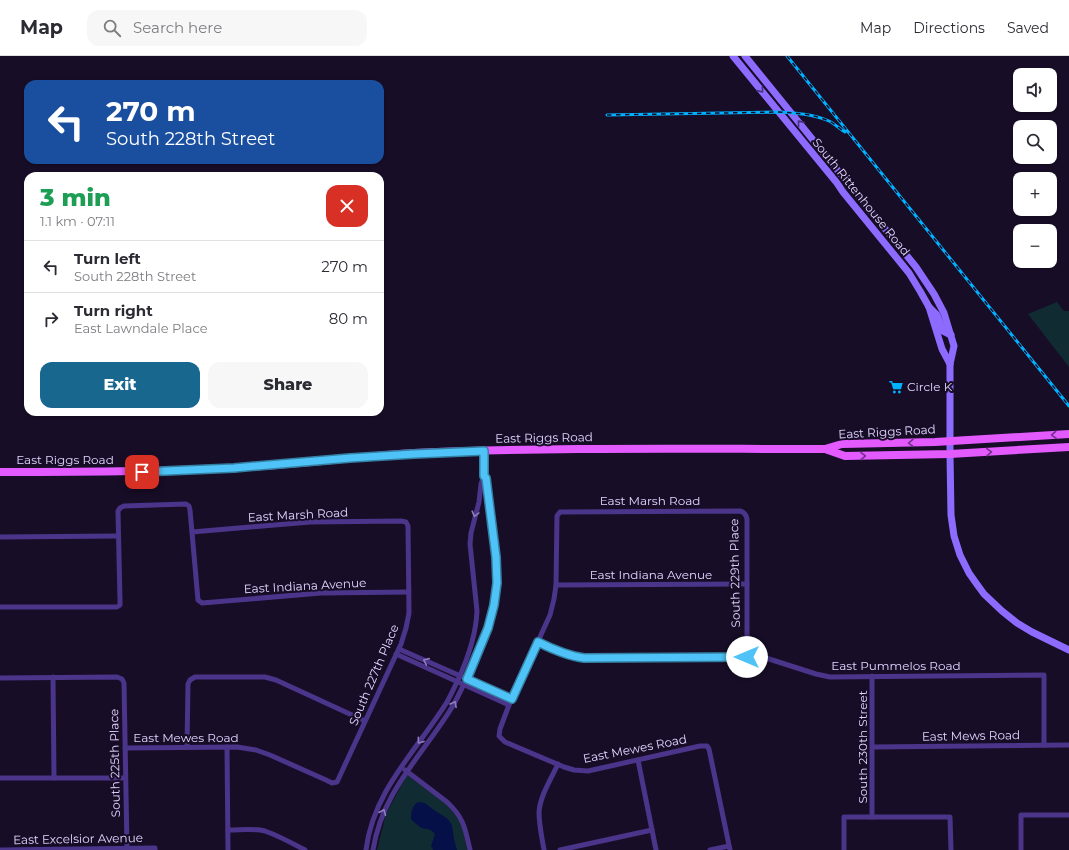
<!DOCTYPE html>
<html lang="en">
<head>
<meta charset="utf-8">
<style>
  body { margin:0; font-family:Montserrat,sans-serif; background:#f7f7f7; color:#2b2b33; height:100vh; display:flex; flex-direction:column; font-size:15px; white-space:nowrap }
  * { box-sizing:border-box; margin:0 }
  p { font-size:13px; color:#7c7c81 }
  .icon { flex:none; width:22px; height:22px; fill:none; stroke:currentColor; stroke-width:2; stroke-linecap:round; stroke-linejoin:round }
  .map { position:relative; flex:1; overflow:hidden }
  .panel { position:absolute; left:24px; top:116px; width:360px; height:244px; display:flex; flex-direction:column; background:#fff; border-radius:12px; box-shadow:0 1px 3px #0004 }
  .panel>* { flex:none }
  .banner { position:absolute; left:24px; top:24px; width:360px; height:84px; border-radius:12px; box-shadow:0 1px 3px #0004; background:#1a4fa0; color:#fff; overflow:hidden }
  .tools { position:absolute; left:1013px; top:12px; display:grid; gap:8px }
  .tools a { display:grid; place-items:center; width:44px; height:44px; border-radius:8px; background:#fff; box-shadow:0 1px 3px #0004; font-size:20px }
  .pin { position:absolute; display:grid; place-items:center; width:34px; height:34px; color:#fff; margin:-17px; border-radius:8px; box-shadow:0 2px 6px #0006 }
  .me { position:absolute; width:44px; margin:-22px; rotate:270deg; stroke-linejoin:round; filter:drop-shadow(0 0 3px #0008) }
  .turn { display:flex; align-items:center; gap:14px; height:84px; padding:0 16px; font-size:18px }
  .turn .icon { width:52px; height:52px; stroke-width:2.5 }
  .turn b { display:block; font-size:28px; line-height:34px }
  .round { display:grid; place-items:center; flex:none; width:42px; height:42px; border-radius:12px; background:#f7f7f7 }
  .summary { display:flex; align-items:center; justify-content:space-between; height:68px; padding:0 16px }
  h1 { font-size:24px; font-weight:800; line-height:30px; color:#1e9e55 }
  .button { display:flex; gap:8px; margin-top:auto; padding:8px 16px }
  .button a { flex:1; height:46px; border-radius:12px; background:#18678f; color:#fff; font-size:16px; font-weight:800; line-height:46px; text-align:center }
  .button a+a { background:#f7f7f7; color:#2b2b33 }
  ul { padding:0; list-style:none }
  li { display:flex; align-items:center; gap:12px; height:52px; padding:0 16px; border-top:1px solid #e1e1e2 }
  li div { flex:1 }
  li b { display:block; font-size:15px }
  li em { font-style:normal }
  header { display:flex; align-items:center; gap:24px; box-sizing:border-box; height:56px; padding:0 20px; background:#fff; border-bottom:1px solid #e1e1e2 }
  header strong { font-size:19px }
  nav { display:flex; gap:22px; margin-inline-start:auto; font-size:14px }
  .search { width:280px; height:36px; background:#f7f7f7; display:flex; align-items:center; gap:10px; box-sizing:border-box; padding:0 14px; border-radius:12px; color:#7c7c81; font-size:15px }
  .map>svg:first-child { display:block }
</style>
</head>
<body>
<header>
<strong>Map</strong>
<div class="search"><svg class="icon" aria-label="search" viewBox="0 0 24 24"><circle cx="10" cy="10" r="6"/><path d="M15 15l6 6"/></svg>Search here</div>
<nav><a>Map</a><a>Directions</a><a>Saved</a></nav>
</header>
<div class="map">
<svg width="1069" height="794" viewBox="0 0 1069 794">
  <rect width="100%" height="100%" fill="#170d27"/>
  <g fill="#102c32">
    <path d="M1057,246L1064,255H1069V311L1028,258Z"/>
    <path d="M407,719L447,748L462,769L467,794H377L386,758Z"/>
  </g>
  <path fill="#061048" d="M418,746L425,747L434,754L448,763L452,769L454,783L457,794H433L431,790L435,778C429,772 429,774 422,772C418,770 414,766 411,763C411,756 412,750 418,746Z"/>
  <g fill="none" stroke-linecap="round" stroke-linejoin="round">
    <g stroke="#4a358a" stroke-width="5">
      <path d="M0,481L118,480"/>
      <path d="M556,529L747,528"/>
      <path d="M0,551H117L120,549V545L118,455L120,452L124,450L186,448L189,450L190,454L198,544L202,547L321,537L409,536"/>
      <path d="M537,586C552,593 568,600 584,602L740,601L766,602L816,618L830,621L1044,619V689"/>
      <path d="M399,593L513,643"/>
      <path d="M396,598L509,649"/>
      <path d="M872,620V761"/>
      <path d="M53,621L54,722"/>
      <path d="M0,622L117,621L122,623L124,627L127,792"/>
      <path d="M187,691L188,628L190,624L195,621H265L276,624L365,665"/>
      <path d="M227,691L228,794"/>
      <path d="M873,691L1069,689"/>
      <path d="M125,692L237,691L256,694L270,699L326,724L332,727L337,726L401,588L406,572L409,557L408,470L406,466L401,465L310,466L192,476"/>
      <path d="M638,704L656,794"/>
      <path d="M405,714L447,746C464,762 465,772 470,794"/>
      <path d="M0,722H125"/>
      <path d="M228,774C240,774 253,772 265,775C279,780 292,787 305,794"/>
      <path d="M0,794L155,792V794"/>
      <path d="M366,794C373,735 417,694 447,646C451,639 454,632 458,624C468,602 476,580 477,555L470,488L471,477L479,446L481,428L484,420"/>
      <path d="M373,794C382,737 419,703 449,656C459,641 466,624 473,607C478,596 484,585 488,573C496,550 498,525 496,501L487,430L486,422L484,420V395"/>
      <path d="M544,794C542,782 539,769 539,756C540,740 551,723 558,708"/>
      <path d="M560,794L652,774"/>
      <path d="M710,794L729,790"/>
      <path d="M730,794L709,693L707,690H700L588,715L574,714L564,711L505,686L499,680L500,673L509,649L550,559L554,543L556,529L557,460L560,456L740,455C744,456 746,458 747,463V601"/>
      <path d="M844,794V761H950L951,794"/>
      <path d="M1021,794V759H1069"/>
    </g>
    <g stroke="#8d6bff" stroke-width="7">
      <path d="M733,0L837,127L843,136L909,217L920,235L929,251L942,293L950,308"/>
      <path d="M745,0L916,211L934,238L944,257L954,290L950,308V398L951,459L954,480L960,499L969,517L976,527L984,538L1002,555L1017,567L1032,576L1069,594"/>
      <path d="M929,251L937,259L943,275L951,279"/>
    </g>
    <g stroke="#e35bff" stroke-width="8">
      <path d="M825,393L845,400L950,398L1069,391"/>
      <path d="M0,416C78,416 155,416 232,412C293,409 354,401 414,397C551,391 688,393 825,393L842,388L935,386L1069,378"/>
    </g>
    <defs>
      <g id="rail">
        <path d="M787,0L1069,350"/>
        <path d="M607,59L779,56C796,57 813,58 829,65C835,68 840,73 845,76"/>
      </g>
    </defs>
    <use href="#rail" stroke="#00b1ff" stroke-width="3"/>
    <use href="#rail" stroke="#170d27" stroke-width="1.5" stroke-dasharray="4.5" stroke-linecap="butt"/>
  </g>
  <defs><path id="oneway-chevron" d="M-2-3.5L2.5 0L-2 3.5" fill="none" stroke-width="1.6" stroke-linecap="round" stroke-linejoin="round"/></defs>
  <g stroke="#46337d">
    <use href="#oneway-chevron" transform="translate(761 34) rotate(51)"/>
    <use href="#oneway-chevron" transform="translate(800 67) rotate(-129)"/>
  </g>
  <g stroke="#733088">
    <use href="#oneway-chevron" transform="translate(1054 379) rotate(176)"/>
    <use href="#oneway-chevron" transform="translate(911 387) rotate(178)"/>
    <use href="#oneway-chevron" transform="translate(989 396) rotate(-4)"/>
    <use href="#oneway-chevron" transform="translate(863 400) rotate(-1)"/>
  </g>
  <g stroke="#8e7dbf">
    <use href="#oneway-chevron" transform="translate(475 458) rotate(105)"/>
    <use href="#oneway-chevron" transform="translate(426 605) rotate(-156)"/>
    <use href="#oneway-chevron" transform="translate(454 648) rotate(-61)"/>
    <use href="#oneway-chevron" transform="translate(420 685) rotate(126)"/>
    <use href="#oneway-chevron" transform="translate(383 756) rotate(-67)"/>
  </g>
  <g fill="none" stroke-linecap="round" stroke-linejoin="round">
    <defs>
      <path id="route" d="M142,416L234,412L350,402L414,398L484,395V420L486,422L487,430L496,501L497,527L494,549L488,572L467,623L512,643L538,586C552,593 568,600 584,602L747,601"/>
    </defs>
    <use href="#route" stroke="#337fa1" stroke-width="10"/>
    <use href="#route" stroke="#4fc3f7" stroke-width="7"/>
  </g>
  <defs>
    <symbol id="supermarket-bare" viewBox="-9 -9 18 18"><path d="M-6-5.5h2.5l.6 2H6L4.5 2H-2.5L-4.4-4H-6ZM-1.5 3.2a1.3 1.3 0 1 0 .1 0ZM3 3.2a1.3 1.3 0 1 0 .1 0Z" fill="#00b1ff" stroke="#170d27" stroke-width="2.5" paint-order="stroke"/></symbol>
  </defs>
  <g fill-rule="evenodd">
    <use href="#supermarket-bare" x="886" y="321" width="20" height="20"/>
  </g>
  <g text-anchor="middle" stroke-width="4" stroke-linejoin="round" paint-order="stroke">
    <g font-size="12" fill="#e2d4ff" stroke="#170d27">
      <text transform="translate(861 141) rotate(51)" y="4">South Rittenhouse Road</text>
      <text transform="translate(887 376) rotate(-3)" y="4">East Riggs Road</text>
      <text transform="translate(544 382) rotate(-1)" y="4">East Riggs Road</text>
      <text x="65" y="408">East Riggs Road</text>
      <text x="650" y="449">East Marsh Road</text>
      <text transform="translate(298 459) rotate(-3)" y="4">East Marsh Road</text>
      <text transform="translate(735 517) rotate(-91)" y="4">South 229th Place</text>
      <text x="651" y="523">East Indiana Avenue</text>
      <text transform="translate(305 530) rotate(-3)" y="4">East Indiana Avenue</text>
      <text x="896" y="614">East Pummelos Road</text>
      <text transform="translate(374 619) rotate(-67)" y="4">South 227th Place</text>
      <text transform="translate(971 680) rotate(-1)" y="4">East Mews Road</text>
      <text x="186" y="686">East Mewes Road</text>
      <text transform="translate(863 691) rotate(-90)" y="4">South 230th Street</text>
      <text transform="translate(635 693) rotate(-11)" y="4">East Mewes Road</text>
      <text transform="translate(115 707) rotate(-91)" y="4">South 225th Place</text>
      <text transform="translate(78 783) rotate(-1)" y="4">East Excelsior Avenue</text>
    </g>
    <g font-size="12" fill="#e2d4ff" stroke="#170d27" text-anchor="start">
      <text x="907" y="335">Circle K</text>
    </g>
  </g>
</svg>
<div class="tools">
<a><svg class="icon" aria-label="sound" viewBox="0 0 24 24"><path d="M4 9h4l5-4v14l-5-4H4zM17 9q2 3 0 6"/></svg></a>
<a><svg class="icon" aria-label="search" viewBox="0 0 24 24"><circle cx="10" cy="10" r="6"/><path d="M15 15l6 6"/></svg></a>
<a>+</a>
<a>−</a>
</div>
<div class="pin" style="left:142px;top:416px;background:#d93025"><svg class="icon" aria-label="arrive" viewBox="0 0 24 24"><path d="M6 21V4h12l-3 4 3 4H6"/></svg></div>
<svg class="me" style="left:747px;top:601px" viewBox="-20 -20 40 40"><circle r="19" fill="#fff"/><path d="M0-13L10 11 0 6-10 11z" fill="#4fc3f7"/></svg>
<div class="banner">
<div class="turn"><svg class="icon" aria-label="left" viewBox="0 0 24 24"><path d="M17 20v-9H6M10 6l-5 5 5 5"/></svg><div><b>270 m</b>South 228th Street</div></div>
</div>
<section class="panel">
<div class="summary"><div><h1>3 min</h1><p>1.1 km · 07:11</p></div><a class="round" style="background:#d93025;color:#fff"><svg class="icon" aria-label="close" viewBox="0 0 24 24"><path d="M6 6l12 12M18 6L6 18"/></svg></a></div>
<ul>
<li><svg class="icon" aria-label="left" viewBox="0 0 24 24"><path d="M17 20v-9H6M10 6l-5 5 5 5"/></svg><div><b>Turn left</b><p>South 228th Street</p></div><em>270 m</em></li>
<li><svg class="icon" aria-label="right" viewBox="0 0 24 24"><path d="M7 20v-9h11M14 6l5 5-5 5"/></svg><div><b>Turn right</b><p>East Lawndale Place</p></div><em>80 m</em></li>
</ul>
<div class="button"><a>Exit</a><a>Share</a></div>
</section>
</div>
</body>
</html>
